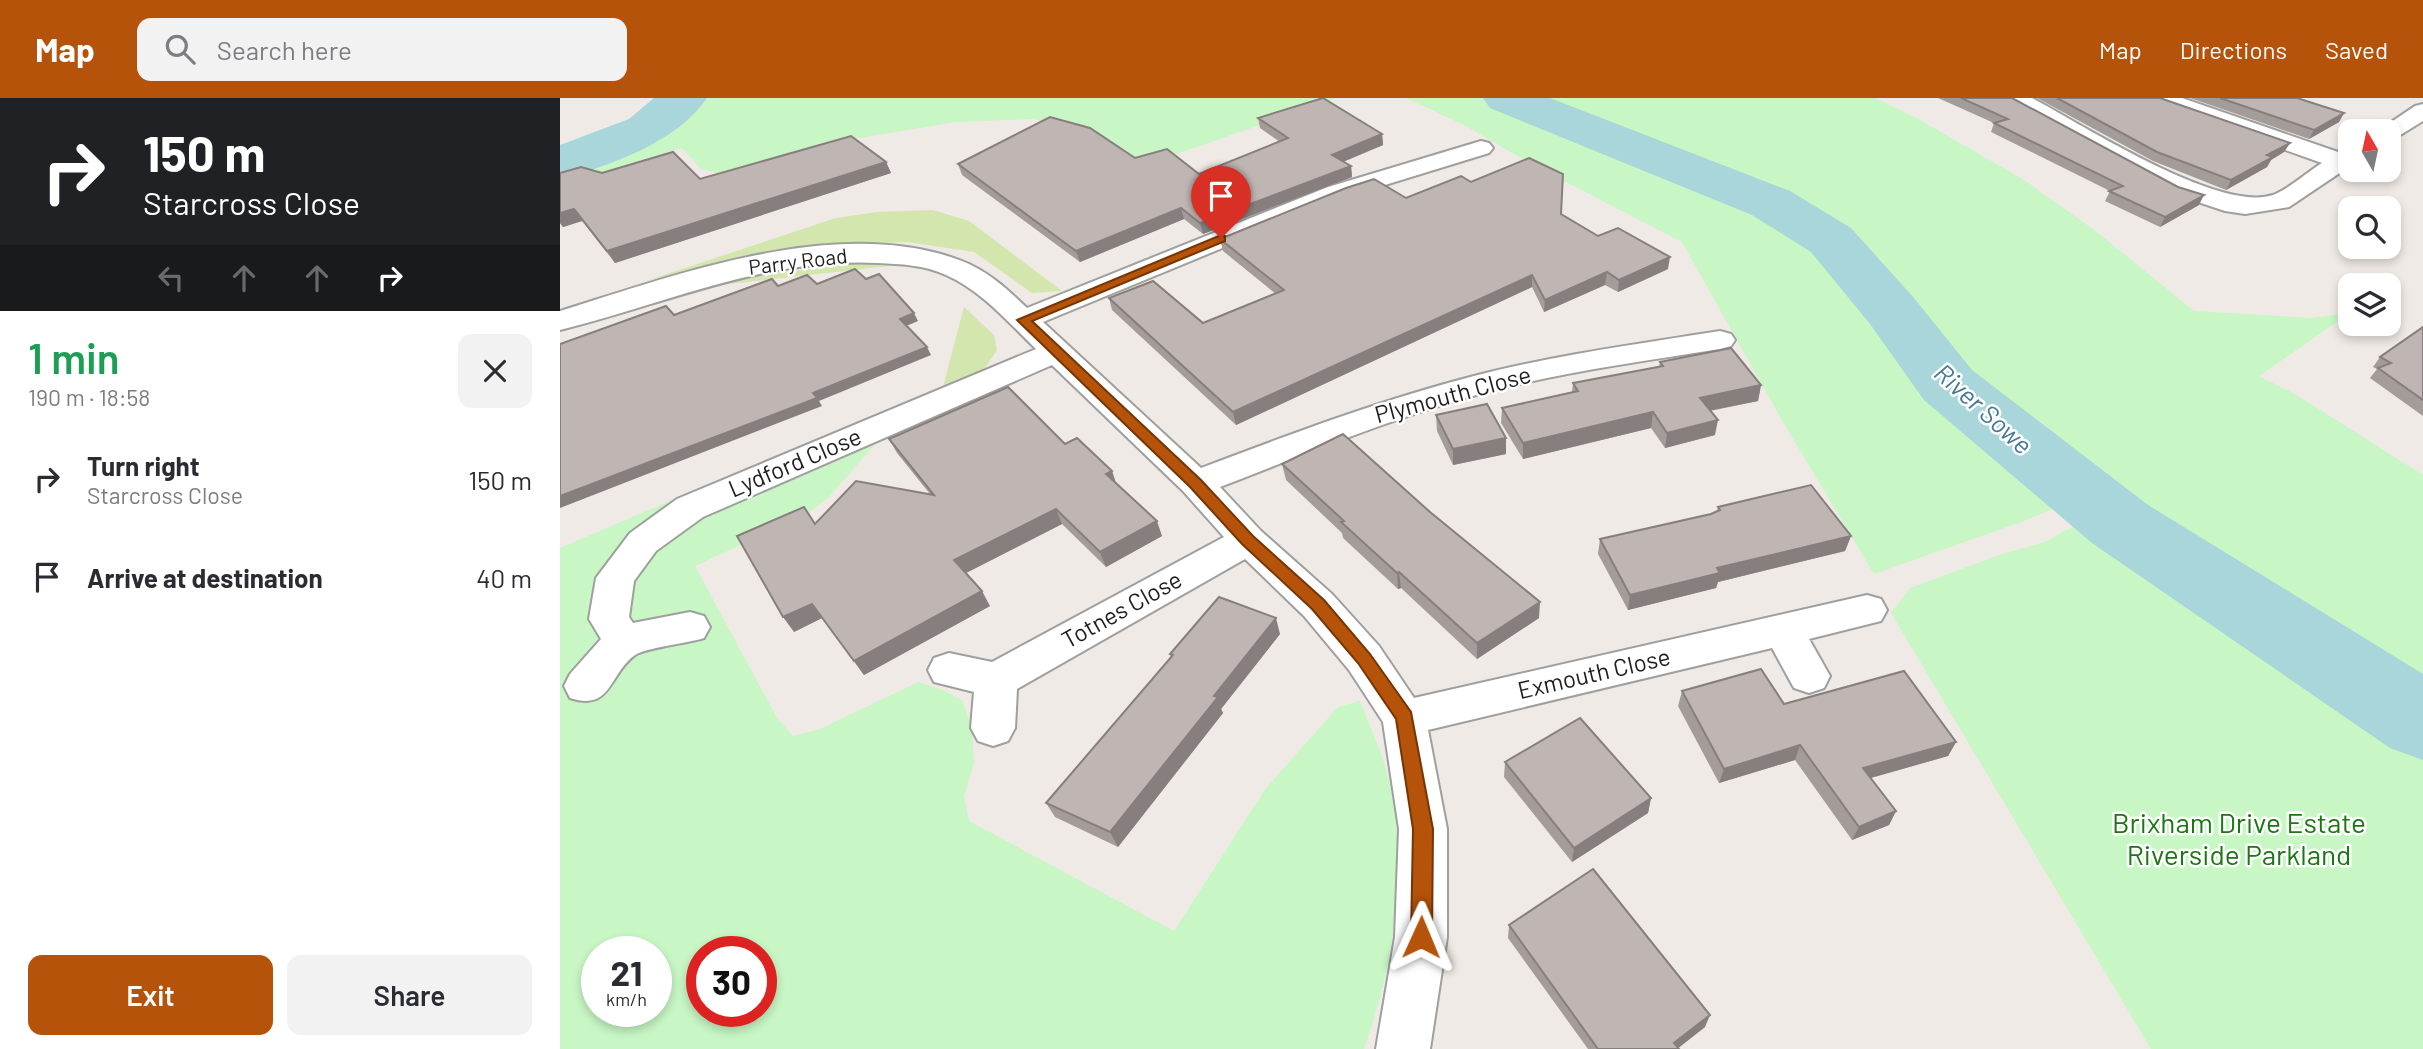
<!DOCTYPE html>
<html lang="en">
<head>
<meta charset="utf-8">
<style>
  body { margin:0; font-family:Barlow,sans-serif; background:#f2f2f3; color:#2b2b33; height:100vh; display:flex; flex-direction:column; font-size:26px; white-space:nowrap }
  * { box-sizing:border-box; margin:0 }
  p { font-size:23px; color:#7c7c81 }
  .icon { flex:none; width:38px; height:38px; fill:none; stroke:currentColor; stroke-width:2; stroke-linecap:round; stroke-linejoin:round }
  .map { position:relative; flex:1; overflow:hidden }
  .sheet { display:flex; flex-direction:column; background:#fff; width:560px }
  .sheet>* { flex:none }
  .banner { background:#202124; color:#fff; overflow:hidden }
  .needle { width:46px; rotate:351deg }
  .buttons { position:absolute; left:1778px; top:21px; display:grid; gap:14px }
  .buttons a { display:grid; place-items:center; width:63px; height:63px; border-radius:14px; background:#fff; box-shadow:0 4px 10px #0003; font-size:35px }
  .speed { position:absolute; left:21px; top:838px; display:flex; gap:14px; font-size:35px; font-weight:700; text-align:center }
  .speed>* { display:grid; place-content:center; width:91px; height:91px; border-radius:50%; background:#fff; box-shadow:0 4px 10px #0003; line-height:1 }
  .speed small { font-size:18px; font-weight:400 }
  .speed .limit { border:10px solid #d22; background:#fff; color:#111 }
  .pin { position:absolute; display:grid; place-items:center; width:60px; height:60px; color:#fff; margin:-72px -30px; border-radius:50% 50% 50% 0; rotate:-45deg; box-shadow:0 0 7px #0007 }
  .pin .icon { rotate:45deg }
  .me { position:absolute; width:77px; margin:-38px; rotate:1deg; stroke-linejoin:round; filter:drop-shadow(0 0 5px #0008) }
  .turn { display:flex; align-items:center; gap:24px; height:147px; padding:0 28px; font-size:32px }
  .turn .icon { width:91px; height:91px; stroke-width:2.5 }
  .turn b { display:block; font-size:49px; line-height:60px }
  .lanes { display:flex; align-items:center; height:66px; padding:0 28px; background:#0003; justify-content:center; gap:35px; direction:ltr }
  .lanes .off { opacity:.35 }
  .round { display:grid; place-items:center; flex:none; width:74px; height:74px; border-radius:14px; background:#f2f2f3 }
  .head { display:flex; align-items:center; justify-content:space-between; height:119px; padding:0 28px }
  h1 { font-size:42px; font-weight:600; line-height:52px; color:#1e9e55 }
  .cta { display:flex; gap:14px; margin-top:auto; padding:14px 28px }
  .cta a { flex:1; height:80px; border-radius:14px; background:#b45309; color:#fff; font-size:28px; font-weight:600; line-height:80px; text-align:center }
  .cta a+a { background:#f2f2f3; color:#2b2b33 }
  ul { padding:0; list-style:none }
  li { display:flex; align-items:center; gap:21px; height:98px; padding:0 28px }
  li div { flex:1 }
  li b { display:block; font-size:26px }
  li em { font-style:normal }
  header { display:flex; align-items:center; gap:42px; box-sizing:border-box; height:98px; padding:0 35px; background:#b45309; color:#fff }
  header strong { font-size:33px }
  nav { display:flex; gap:38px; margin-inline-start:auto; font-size:24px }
  .search { width:490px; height:63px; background:#f2f2f3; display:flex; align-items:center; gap:18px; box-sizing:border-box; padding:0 24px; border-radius:14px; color:#7c7c81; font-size:26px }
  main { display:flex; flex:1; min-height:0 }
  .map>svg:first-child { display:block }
</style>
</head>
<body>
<header>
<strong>Map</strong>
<div class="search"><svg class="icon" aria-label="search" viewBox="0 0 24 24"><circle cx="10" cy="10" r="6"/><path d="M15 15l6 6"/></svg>Search here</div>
<nav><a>Map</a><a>Directions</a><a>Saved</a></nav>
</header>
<main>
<section class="sheet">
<div class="banner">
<div class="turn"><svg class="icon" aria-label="right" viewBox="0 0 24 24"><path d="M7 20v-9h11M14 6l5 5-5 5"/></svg><div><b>150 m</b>Starcross Close</div></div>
<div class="lanes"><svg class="icon off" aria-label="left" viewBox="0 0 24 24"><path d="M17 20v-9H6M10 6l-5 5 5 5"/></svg><svg class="icon off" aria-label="ahead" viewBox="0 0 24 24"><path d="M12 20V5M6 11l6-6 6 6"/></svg><svg class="icon off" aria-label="ahead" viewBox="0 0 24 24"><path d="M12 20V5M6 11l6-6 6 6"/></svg><svg class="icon" aria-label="right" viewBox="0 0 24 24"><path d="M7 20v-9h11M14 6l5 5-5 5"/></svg></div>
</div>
<div class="head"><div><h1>1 min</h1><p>190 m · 18:58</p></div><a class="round"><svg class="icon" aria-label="close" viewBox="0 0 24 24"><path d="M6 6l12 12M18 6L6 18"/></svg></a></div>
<ul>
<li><svg class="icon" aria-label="right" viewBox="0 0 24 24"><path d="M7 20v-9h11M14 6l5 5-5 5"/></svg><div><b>Turn right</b><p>Starcross Close</p></div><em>150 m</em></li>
<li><svg class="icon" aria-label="arrive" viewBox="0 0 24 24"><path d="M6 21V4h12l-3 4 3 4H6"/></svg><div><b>Arrive at destination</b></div><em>40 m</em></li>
</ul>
<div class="cta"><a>Exit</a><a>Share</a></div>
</section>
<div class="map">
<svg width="1863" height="951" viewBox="0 0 1863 951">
  <rect width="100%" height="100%" fill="#efeae5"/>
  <g fill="#d2e6ae">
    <path d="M373,112L409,123L502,193L472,195L414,154L347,144L255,147L191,156L83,184L276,120L317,114Z"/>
    <path d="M297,166L338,167L159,187L195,177Z"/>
    <path d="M404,209L434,237L437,252L425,270L383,289Z"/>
  </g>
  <g fill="#c8f6c4" fill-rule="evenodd">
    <path d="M134,0H777L588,66L513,27L472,21L396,24L287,42L161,76L141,71L122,50L0,87V70L41,57L86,39Z"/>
    <path d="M846,0H927L946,6L1087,64L1164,104L1219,119L1259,142L1297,181L1407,332L1430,353L1476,380L1506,405L1464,423L1314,476L1223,324L1122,144L971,66L906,28Z"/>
    <path d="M968,0H1316L1360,22L1464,82L1537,134L1634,213L1752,220L1790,215L1699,278L1735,296L1863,377V610L1672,487L1539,379L1473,343L1402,283L1332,189L1290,139L1222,98Z"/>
    <path d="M324,336L268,400L245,417L135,468L217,620L233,638L260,631L358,584L383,592L403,603L412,632L414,665L404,698L409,723L614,833L706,690L778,609L800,603C810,629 823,656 829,683C849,772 834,867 804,951H0V450L168,378L179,397L218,388L247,376L280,362L306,343ZM37,854H96V914H37ZM142,854H201V914H142Z"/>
    <path d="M1525,422L1575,455L1640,505L1718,546L1863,641V951H1591L1331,515L1350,490L1442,456L1485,444Z"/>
  </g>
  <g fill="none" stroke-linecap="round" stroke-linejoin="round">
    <g fill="#a8d6da" fill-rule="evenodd">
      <path d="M94,0H147C117,44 50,68 0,81V47L69,21Z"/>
      <path d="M923,0H990L1230,93L1291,130L1354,200L1412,272L1588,407L1863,576V662L1830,650L1532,445L1364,302L1310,226L1251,154L1192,117L930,10Z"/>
    </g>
    <defs>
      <g id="minor">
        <path d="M1444,0H1472C1523,27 1659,115 1713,97C1729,91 1747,74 1762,65L1593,5L1590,0H1622L1778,54L1790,50V68L1729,109L1685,116L1665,113L1614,96L1447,5Z"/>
        <path d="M1863,6V23L1837,39L1829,41V33H1818L1855,8Z"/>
        <path d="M921,43L929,45L933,50L929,55L786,99L483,224L641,370C731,336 821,302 914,278C995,257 1078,246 1160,233L1171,236L1175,242L1171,248L1160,251C1085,263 1009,273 935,292C841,316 751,354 660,389L701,433L772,496L819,548L854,600L1307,497L1321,501L1327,512L1321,523L1249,541L1270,578L1264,590L1249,595L1234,590L1212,550L868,632L887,731V839L870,951H816L835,839L839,731L823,624L789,572L744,518L685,461L457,591L455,630L448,643L433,648L418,643L411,630L414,594L374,584L368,572L374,560L389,555L432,564L664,439L623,393L492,267L143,419L96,453L74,483L69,519L73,525L130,514L144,518L150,529L144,540C129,545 85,550 75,557C49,575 52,614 10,600L4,588L10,576L41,541L29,521L36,480L70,435L117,401L476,251C448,224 422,193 386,177C365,167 340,166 318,165C206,159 106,206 0,232V213C119,176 279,116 402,163C428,173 447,191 467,210L768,89Z"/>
      </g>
    </defs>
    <use href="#minor" stroke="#9f9f9f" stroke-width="4"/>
    <use href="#minor" fill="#fff" fill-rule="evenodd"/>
  </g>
  <g fill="#a49c99">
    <path d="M1378,0H1452L1639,107L1600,129L1545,103L1550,93L1431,34L1434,25Z"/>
    <path d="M1477,0H1600L1730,45L1724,54L1711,62L1707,69L1666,92L1593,63Z"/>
    <path d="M1630,0H1737L1784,15L1779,24L1749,41Z"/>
    <path d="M698,20L822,36L823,47L783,64L791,68L792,79L643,136L624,121L520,164L402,77L398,66L575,60L639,76L720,44L700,30Z"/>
    <path d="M326,64L331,75L55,165L22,123L3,129L0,125V75H42L140,81Z"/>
    <path d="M911,84L1001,116L1038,138L1108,171L1058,194L1045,187L984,214L972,189L676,327L552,212L549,200L643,225L716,196L663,153L660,141L846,100Z"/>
    <path d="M1863,229V318L1810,280L1817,271L1813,269L1820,259Z"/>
    <path d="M1100,264L1201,287L1198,303L1150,313L1155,337L1105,350L1091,330L963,361L941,325L942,310L1012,294L1013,285L1099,269Z"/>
    <path d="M876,317L946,340V356L893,367L877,333Z"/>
    <path d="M329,341L505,346L552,373L556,386L602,438L546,469L502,426L406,475L430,508L304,577L262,520L234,534L370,396L337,355Z"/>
    <path d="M722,366L979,520L917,561L841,490L838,491L783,440L782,435L726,382Z"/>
    <path d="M1158,409L1291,438L1285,453L1158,484L1156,490L1068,512L1038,456L1040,441L1151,416L1157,413Z"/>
    <path d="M720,536L661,611L663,615L558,749L495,719L486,705L611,559L610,556Z"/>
    <path d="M1122,593L1396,644L1388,658L1311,680L1336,713L1329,727L1292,742L1235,662L1159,685L1118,608Z"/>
    <path d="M945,664L1091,700L1088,715L1012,764L944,679Z"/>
    <path d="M949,827L1145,929L1118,950L1119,951H1028L948,840Z"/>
  </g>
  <g fill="#867f7d">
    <path d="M1784,15L1779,24L1749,41L1754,32Z"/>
    <path d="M822,36L823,47L773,68L772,57Z"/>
    <path d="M1730,45L1724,54L1711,62L1707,69L1666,92L1671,82L1707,57Z"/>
    <path d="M326,64L331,75L55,165L47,153Z"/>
    <path d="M791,68L792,79L643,136L640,125Z"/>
    <path d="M1644,97L1639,107L1600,129L1605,119Z"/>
    <path d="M621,110L624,121L520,164L516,153Z"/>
    <path d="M14,111L22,123L3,129L0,125V115Z"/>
    <path d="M1110,159L1108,171L1058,194L1059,182Z"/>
    <path d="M1047,174L1045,187L984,214L985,202Z"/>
    <path d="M972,177V189L676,327L673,314Z"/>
    <path d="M354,215L358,223L344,229L340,221Z"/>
    <path d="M367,249L371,257L259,303L262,308L0,410V398Z"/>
    <path d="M1201,287L1198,303L1137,315L1140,300Z"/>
    <path d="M1093,314L1091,330L963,361V345Z"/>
    <path d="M1158,322L1155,337L1105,350L1107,335Z"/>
    <path d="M946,340V356L893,367V351Z"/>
    <path d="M552,373L557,388L546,376Z"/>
    <path d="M496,411L502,426L402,477L394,462Z"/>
    <path d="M597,423L602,438L546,469L540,454Z"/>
    <path d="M1291,438L1285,453L1158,484L1156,490L1068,512L1070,497L1157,470Z"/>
    <path d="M839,474L841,490L838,491L837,475Z"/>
    <path d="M422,493L430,508L304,577L294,563Z"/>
    <path d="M980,504L979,520L917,561V545Z"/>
    <path d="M252,506L262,520L234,534L223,519Z"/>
    <path d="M716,520L720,536L661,611L663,615L558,749L550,734L654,598Z"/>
    <path d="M1396,644L1388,658L1296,684L1303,670Z"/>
    <path d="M1240,647L1235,662L1159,685L1164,671Z"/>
    <path d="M1091,700L1088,715L1012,764L1014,750Z"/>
    <path d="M1336,713L1329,727L1292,742L1299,729Z"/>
    <path d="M1150,917L1145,929L1117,951L1114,945Z"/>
  </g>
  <g fill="#bfb5b2" stroke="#867f7d" stroke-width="2">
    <path d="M763,0L822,36L772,57L791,68L640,125L621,110L516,153L398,66L490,19L530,30L575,60L607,51L639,76L728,40L698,20Z"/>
    <path d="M1401,0H1452L1618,89L1644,97L1605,119L1549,93L1563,88L1434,25L1448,21Z"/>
    <path d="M1497,0H1600L1730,45L1707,57L1713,59L1671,82L1597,54Z"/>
    <path d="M1660,0H1737L1784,15L1754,32Z"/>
    <path d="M291,38L326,64L47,153L14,111L0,115V75L21,69L42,75L113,54L140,81Z"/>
    <path d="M969,60L1003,76L1001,116L1038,138L1058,130L1110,159L1059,182L1047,174L985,202L972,177L673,314L549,200L593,183L643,225L724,192L660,141L786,90L814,81L846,100L901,78L911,84Z"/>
    <path d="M295,171L306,181L319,176L354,215L340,221L367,249L253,295L257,300L0,398V246L106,208L114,217L212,181L218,188L247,177L257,186Z"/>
    <path d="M1863,229V302L1818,270L1831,265L1820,259Z"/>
    <path d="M1171,250L1201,287L1140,300L1158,322L1107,335L1093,314L963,345L942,310L1018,293L1013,285L1103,268L1100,264Z"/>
    <path d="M448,289L505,346L517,340L552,373L546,376L597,423L540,454L496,411L394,462L422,493L294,563L252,506L223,519L177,438L244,409L255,426L296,383L374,397L329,341Z"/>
    <path d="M927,306L946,340L893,351L876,317Z"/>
    <path d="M783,336L870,414L980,504L917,545L839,474L837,475L781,424L784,423L722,366Z"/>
    <path d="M1251,387L1291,438L1157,470L1160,475L1070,497L1040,441L1151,416L1160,412L1158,409Z"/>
    <path d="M659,499L716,520L654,598L658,599L550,734L486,705L613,557L610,556Z"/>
    <path d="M1201,571L1224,606L1344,573L1396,644L1303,670L1336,713L1299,729L1240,647L1164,671L1122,593Z"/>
    <path d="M1020,620L1091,700L1014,750L945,664Z"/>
    <path d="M1033,771L1150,917L1114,945L1119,951H1038L949,827Z"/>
  </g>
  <path fill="#b45309" stroke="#753606" stroke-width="2" d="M661,137L665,138V143L472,223L641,382L693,438L764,502L810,556L851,614L873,731L872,839L869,847L861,850L854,847L851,839L853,731L836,621L798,565L752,511L682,446L630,389L457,222Z"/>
  <g text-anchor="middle" stroke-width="5" stroke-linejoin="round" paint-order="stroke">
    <g font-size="21" fill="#1e1e1e" stroke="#fff">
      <text transform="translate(238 164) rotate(-7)" y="7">Parry Road</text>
    </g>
    <g font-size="24" fill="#1e1e1e" stroke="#fff">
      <text transform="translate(893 297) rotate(-15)" y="8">Plymouth Close</text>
      <text transform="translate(235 365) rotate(-23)" y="8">Lydford Close</text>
      <text transform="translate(562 512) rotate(-29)" y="8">Totnes Close</text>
      <text transform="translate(1034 576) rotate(-13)" y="8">Exmouth Close</text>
    </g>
    <g font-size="26" font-style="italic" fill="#477892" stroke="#fff">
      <text transform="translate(1423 311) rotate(42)" y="9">River Sowe</text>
    </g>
    <g font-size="28" fill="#1a7712" stroke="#fff">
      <text x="1679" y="735">Brixham Drive Estate<tspan x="1679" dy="32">Riverside Parkland</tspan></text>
    </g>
  </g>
</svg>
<div class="buttons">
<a><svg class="needle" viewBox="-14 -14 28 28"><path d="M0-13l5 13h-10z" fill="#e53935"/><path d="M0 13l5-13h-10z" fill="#7c7c81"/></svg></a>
<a><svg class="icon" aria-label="search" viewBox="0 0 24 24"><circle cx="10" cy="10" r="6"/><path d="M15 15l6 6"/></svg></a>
<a><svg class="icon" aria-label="layers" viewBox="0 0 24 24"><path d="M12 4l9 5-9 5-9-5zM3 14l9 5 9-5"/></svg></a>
</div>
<div class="speed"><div>21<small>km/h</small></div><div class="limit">30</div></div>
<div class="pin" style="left:661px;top:140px;background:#d93025"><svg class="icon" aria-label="arrive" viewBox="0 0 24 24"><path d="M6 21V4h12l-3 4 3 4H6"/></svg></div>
<svg class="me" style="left:861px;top:839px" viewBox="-20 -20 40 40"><path d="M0-17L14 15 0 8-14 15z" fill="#b45309" stroke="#fff" stroke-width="4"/></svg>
</div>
</main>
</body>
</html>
